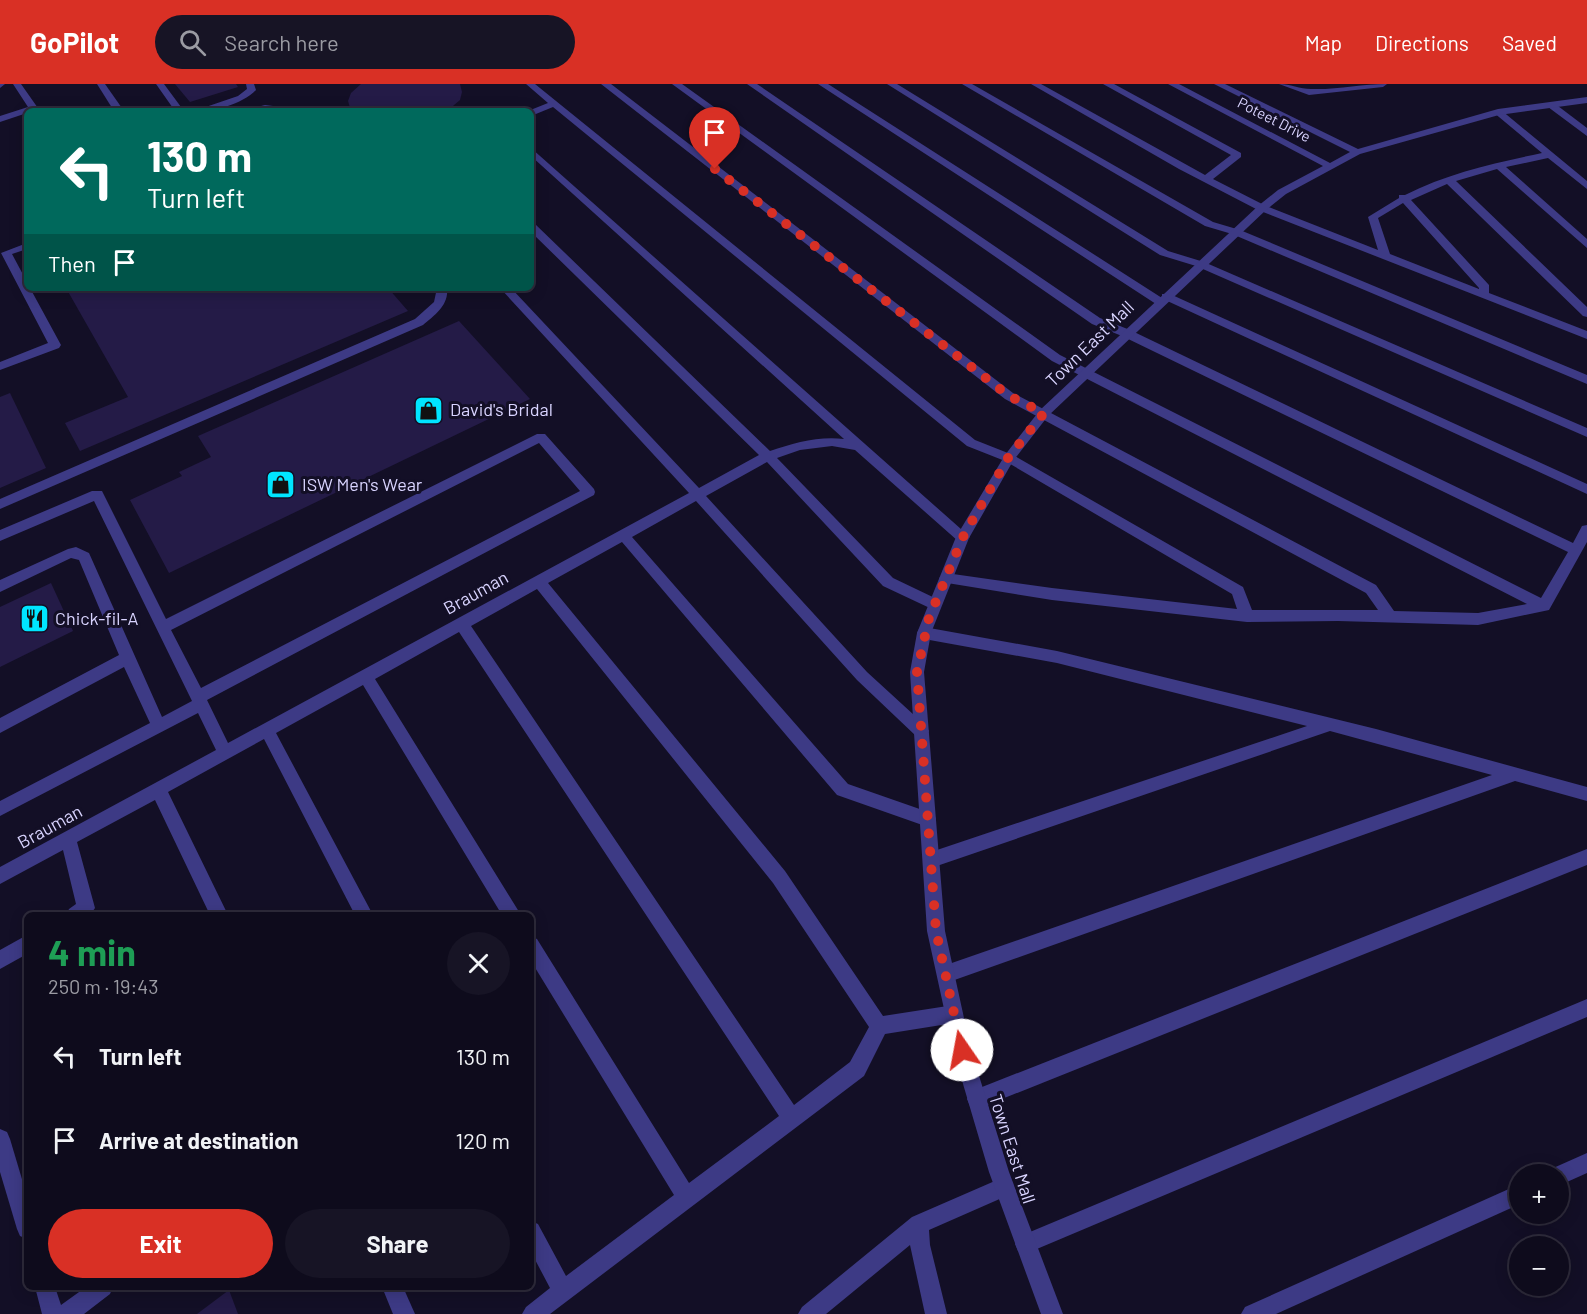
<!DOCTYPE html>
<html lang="en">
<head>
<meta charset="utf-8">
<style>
  body { margin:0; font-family:Barlow,sans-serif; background:#171425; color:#f1f3f6; height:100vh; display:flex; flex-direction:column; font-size:22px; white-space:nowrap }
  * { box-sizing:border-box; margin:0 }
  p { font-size:20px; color:#9b9ba3 }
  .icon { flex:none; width:33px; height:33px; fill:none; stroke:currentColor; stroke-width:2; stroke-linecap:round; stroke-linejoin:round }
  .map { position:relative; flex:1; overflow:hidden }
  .drawer { position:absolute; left:24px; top:828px; width:510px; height:378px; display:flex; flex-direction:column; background:#0e0b1c; border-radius:9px; box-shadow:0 3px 15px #0003,0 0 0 2px #2e2b3b }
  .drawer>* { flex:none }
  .hud { position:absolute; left:24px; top:24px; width:510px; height:183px; border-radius:9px; box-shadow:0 3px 15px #0003,0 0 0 2px #2e2b3b; background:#00695c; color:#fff; overflow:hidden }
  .tools { position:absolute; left:1509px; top:1080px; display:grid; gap:12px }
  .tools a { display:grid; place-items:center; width:60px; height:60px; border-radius:50%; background:#0e0b1c; box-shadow:0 3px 15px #0003,0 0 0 2px #2e2b3b; font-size:30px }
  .pin { position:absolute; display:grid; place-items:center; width:51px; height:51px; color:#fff; margin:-62px -26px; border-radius:50% 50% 50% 0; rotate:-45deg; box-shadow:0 0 6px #0007 }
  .pin .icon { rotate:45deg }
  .me { position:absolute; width:66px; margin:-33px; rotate:348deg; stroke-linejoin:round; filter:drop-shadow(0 0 4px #0008) }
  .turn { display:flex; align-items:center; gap:21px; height:126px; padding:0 24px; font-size:27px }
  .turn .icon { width:78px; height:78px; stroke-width:2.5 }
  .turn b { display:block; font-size:42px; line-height:51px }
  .then { display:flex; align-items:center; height:57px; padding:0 24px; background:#0003; gap:12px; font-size:22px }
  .round { display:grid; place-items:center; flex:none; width:63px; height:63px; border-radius:32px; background:#171425 }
  .overview { display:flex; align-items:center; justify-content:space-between; height:102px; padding:0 24px }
  h1 { font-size:36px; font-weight:700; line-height:45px; color:#1e9e55 }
  .primary-button { display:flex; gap:12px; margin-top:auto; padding:12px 24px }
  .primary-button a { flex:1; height:69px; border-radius:36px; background:#d93025; color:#fff; font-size:24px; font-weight:700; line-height:69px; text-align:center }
  .primary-button a+a { background:#171425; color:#f1f3f6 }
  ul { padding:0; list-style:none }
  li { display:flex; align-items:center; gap:18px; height:84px; padding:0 24px }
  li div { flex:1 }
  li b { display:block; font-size:22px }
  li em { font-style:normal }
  header { display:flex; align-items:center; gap:36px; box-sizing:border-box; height:84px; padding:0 30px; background:#d93025; color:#fff }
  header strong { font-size:28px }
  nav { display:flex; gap:33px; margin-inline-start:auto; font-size:21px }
  .search { width:420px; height:54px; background:#171425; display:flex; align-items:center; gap:15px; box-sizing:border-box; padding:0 21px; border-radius:33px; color:#9b9ba3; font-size:22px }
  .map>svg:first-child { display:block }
</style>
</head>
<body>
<header>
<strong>GoPilot</strong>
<div class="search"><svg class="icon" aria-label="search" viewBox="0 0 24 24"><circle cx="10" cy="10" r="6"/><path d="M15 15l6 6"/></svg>Search here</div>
<nav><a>Map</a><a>Directions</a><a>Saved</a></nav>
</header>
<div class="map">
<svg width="1587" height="1230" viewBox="0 0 1587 1230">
  <rect width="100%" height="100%" fill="#130f26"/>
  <g fill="#241b47">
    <path d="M175,0H236L238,3L190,18Z"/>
    <path d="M361,0H460L462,8L460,16L447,27H351L348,17L351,9Z"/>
    <path d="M66,204H388L408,227L80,367L65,339L128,313Z"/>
    <path d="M459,237L530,315L169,489L130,416L182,392L179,388L211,373L198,352Z"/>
    <path d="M10,309L46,384L0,404V313Z"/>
    <path d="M51,499L73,547L0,583V523Z"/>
    <path d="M229,1206L238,1230H197Z"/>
  </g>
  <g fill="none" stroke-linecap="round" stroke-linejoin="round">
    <g fill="#3d3a85" fill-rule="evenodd">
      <path d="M0,0H5L0,4Z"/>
      <path d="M13,0H21L40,27H27V29L0,38V32L28,23Z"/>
      <path d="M97,0H105L124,27H114Z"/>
      <path d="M156,0H164L181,23L188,27H175Z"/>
      <path d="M246,0H254L256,6C241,21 215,27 194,27L238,12L247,5Z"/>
      <path d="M526,0H535L975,356L1013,371L1243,503L1252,526H1378L1366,509L1005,315L601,0H611L1013,309L1376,501L1394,527L1478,529L1527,520L1052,277L672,0H682L1060,271L1541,514L1568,468L1122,252L1092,240L747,0H757L1100,234L1130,246L1573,459L1582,442L1587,441V458L1549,526L1478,541L1338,537L1247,538L1052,516L941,498L939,494L946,489L1052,504L1237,525L1232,510L1005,377L967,362L553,23L531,32V27H528L548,19Z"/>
      <path d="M818,0H828L1162,214V210H1170L1587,400V410L1163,215L1166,218L1164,220H1156Z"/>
      <path d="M887,0H897L1168,167L1204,178L1587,344V353L1196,182L1160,171Z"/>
      <path d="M962,0H972L1213,138L1240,146L1587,291V300L1232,150L1205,142Z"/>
      <path d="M1031,0H1041L1205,91L1231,71L1103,0H1114L1241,69V73L1213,95L1266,122L1378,166L1368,133L1399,114V111H1405C1448,89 1495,79 1542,69L1493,28L1501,26L1587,97V105L1548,74L1506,83L1587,155V164L1497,85L1456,97L1587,223V233L1583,232L1447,100L1411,116L1489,201V209L1587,247V255L1258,126L1179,85ZM1403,119L1479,204V205L1390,170L1378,134Z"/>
      <path d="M1279,0C1290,0 1300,5 1311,5C1336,6 1362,0 1387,0L1383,3L1309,11Z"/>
      <path d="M1548,19H1554L1587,44V52L1548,23Z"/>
      <path d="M265,21L281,23L287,27H242Z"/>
      <path d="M531,64L970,453L963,458L958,457L855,366L832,362L800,366L777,374L893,494L939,516L941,520L939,524L934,526L883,502L767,378L706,412L867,588L926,642L929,647L926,652L921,654L916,652L857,596L696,417L632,453L848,700L934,730L936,735L934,740L928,743L837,711L622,458L548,499L785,787L883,932L954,921L960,924L963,930L960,936L954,939L885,950L864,992L550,1230H522L526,1223L550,1204L531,1168V1137L538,1140L566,1192L674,1111L531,877V852L537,855L689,1099L779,1032L459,548L375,595L521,831H502L363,601L276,649L373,831H355L264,655L168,708L228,831H210L155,716L77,758L95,824L90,831H66L69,825L76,820L63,766L0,800V783L216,666L198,629L0,732V717L150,639L124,583L0,649V634L119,571L79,476L71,474L0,508V496L68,465L76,463L89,469L162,633L192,617L94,417L0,457V446L92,407H102L166,535L537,350H545L594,405L595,408L594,411L207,616L228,659L689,409L500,204H511L699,404L759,371L531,148V139L535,140L770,367C794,359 818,352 844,355L531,72ZM539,359L580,407L201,604L171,546ZM537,505L773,799L869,943L850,978L794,1021L471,542Z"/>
      <path d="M27,159V165L12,170L27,198V204H30L61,261L59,264L0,286V278L48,259L1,169Z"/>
      <path d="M437,204H447C449,221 435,231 423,241L0,425V415L415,235L434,218Z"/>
      <path d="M924,543L1057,567L1376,645L1587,703V717L1515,697L946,899L940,896L937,890L940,884L946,881L1492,691L1330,647L931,784L925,782L923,776L925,770L931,768L1307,642L1057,579L924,555L919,553L917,549L919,545Z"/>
      <path d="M1587,765V781L977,1025L970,1022L967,1015L970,1008L977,1005Z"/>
      <path d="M27,851V870L0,885V866Z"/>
      <path d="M1587,915V933L1025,1170L1018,1167L1015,1160L1018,1153Z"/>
      <path d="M0,1045L7,1048L10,1055L27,1112V1155L20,1152L17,1145L0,1088Z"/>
      <path d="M1587,1069V1089L1558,1102V1090H1549L1551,1085Z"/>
      <path d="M1004,1093L1011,1096L1014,1103L1011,1110L929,1146L930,1161L947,1230H925L910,1161L826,1230H798L802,1223L912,1133Z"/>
      <path d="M1520,1100V1120L1276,1230H1241L1245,1223Z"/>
      <path d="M35,1203H55L61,1221L86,1203H113L110,1210L84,1230H42Z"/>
      <path d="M382,1203H403L415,1230H393Z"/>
    </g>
    <path fill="#3d3a85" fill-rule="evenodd" d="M1168,0H1179L1330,79L1350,68L1214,0H1225L1358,65L1498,25L1587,13V19L1499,31L1360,70L1286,110L1266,126L1048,332L1013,377L969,454L931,549L924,588L945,847L971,966L1009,1088L1063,1230H1041L989,1088L953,966L927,847L910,588L917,549L956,453L1005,371L1040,326L1258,122L1278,106L1323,82Z"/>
  </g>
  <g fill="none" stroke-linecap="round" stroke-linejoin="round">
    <path stroke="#d93025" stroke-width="10" stroke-dasharray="0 18" d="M715,85L1009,312L1044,329L1008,374L963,453L929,534L917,588L936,847L962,966"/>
  </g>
  <defs>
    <symbol id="shop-square" viewBox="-11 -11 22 22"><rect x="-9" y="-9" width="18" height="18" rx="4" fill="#00e5ff" stroke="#130f26"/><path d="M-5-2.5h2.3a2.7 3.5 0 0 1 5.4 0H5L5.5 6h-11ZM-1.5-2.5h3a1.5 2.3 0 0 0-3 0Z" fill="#111"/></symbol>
    <symbol id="restaurant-square" viewBox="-11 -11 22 22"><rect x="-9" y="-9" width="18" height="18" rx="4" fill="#00e5ff" stroke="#130f26"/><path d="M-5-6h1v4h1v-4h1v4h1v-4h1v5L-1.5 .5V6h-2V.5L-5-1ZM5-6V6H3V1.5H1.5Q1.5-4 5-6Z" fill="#111"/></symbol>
  </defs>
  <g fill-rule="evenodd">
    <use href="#shop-square" x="412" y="310" width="33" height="33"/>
    <use href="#shop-square" x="264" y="384" width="33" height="33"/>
    <use href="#restaurant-square" x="18" y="518" width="33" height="33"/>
  </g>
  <g text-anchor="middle" stroke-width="6" stroke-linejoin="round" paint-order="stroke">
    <g font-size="15" fill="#d9d4ff" stroke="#130f26">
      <text transform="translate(1274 36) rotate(27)" y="5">Poteet Drive</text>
    </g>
    <g font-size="18" fill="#d9d4ff" stroke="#130f26">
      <text transform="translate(1090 260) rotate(-44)" y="6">Town East Mall</text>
      <text transform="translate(476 509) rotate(-29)" y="6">Brauman</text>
      <text transform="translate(50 743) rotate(-29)" y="6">Brauman</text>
      <text transform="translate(1012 1065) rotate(72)" y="6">Town East Mall</text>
    </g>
    <g font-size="18" fill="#d9d4ff" stroke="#130f26" text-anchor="start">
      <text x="450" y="332">David's Bridal</text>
      <text x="302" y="407">ISW Men's Wear</text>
      <text x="55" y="541">Chick-fil-A</text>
    </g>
  </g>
</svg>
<div class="tools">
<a>+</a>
<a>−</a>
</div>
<div class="pin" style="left:715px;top:85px;background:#d93025"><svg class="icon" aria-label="arrive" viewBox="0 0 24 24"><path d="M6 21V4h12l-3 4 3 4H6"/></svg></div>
<svg class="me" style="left:962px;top:966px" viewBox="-20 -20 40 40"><circle r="19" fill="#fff"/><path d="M0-13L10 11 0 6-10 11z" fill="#d93025"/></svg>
<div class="hud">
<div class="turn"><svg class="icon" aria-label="left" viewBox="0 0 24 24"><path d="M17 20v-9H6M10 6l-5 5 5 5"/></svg><div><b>130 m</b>Turn left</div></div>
<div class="then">Then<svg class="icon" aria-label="arrive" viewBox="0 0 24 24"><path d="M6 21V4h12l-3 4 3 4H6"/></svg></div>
</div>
<section class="drawer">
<div class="overview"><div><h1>4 min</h1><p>250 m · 19:43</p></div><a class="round"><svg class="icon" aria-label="close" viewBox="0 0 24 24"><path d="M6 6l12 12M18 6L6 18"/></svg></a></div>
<ul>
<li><svg class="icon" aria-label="left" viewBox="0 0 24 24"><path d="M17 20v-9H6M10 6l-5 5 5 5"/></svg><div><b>Turn left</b></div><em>130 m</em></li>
<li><svg class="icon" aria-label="arrive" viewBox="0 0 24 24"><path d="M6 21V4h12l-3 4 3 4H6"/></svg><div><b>Arrive at destination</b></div><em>120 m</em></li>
</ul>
<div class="primary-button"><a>Exit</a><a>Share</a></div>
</section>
</div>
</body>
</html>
